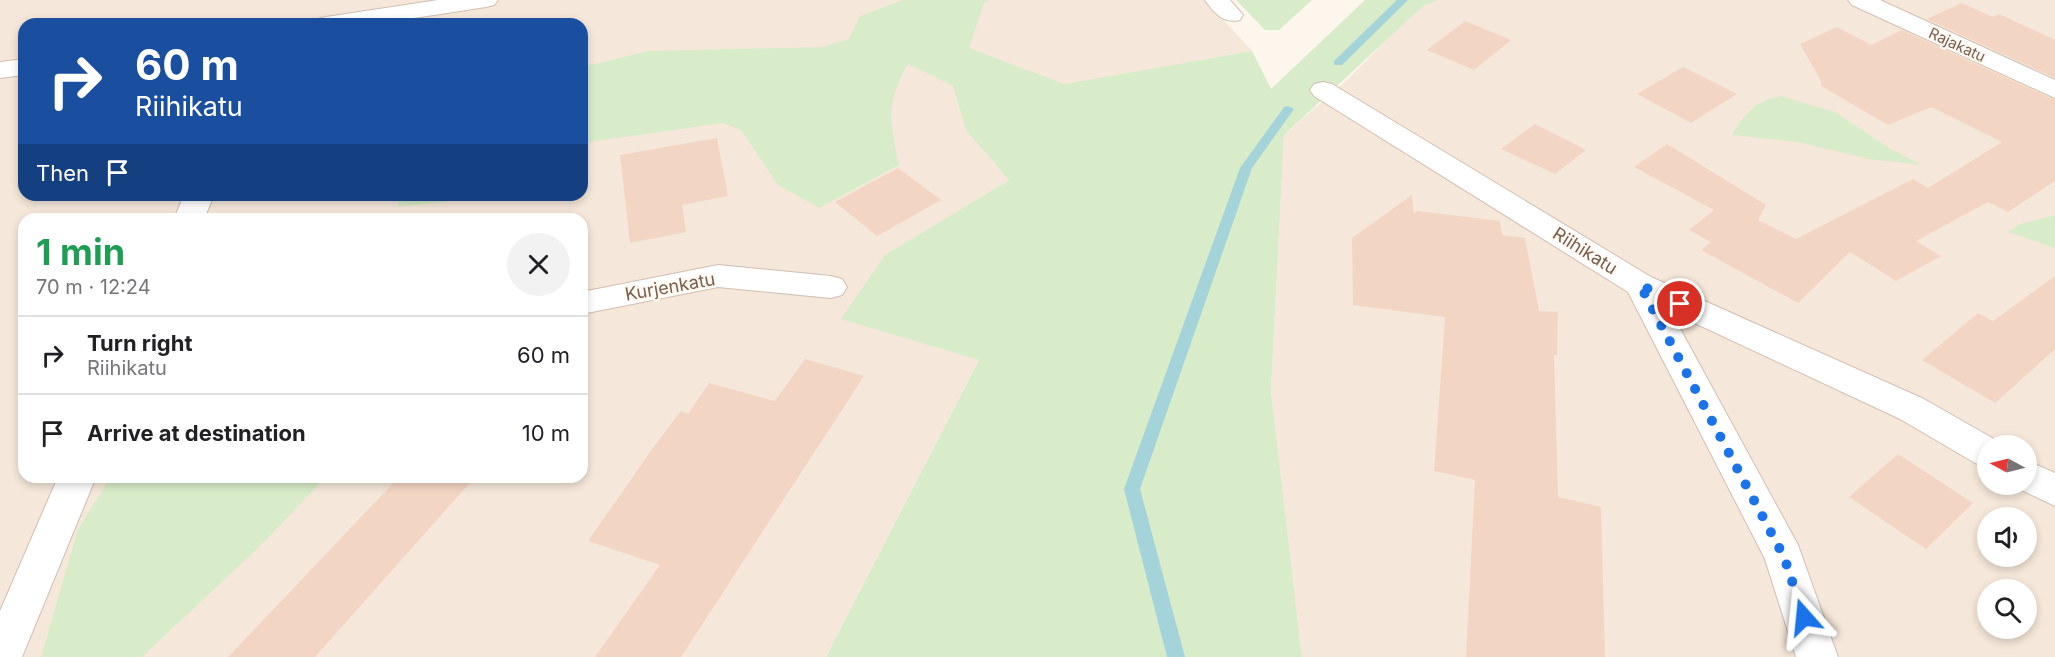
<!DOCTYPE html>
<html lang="en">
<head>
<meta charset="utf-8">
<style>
  body { margin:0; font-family:Inter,sans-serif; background:#f2f2f2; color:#202124; height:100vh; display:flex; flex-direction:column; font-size:22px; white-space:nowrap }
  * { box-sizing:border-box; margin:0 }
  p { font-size:20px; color:#757577 }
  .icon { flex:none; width:33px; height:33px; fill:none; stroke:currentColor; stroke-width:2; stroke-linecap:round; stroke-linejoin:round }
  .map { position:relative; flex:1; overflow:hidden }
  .panel { position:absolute; left:18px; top:213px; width:570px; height:270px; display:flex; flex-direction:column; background:#fff; border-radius:18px; box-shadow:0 3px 9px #0003 }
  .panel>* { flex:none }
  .hud { position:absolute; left:18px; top:18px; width:570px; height:183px; border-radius:18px; box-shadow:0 3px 9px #0003; background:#1a4fa0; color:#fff; overflow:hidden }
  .needle { width:39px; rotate:277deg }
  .fabs { position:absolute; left:1977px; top:435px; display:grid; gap:12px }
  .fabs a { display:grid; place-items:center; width:60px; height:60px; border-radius:50%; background:#fff; box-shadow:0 3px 9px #0003; font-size:30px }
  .pin { position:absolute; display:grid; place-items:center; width:51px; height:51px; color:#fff; margin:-26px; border:3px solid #fff; border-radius:50%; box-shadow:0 2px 6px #0007 }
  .me { position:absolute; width:66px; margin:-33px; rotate:342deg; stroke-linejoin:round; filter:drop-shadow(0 0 4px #0008) }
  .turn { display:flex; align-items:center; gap:21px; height:126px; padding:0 18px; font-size:27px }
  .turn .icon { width:78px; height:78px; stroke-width:2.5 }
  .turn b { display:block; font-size:42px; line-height:51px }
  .then { display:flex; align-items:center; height:57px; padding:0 18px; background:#0003; gap:12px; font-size:22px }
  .round { display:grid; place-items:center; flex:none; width:63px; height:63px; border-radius:32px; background:#f2f2f2 }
  .summary { display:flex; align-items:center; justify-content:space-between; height:102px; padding:0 18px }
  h1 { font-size:36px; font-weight:700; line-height:45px; color:#1e9e55 }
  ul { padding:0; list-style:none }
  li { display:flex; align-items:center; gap:18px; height:78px; padding:0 18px; border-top:2px solid #e0e0e0 }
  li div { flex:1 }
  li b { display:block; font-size:22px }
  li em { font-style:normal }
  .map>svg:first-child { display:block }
</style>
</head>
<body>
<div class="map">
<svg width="2055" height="657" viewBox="0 0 2055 657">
  <rect width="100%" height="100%" fill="#fdf6ec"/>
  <g fill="#f5e8da" fill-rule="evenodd">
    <path d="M0,0H1205L1252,51L966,102L1009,180L885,255L979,360L826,657H0ZM24,24H582V195H24ZM24,219H582V477H24Z"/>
    <path d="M1426,0H2055V657H1302L1271,391L1284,135L1345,82ZM1988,446H2026V484H1988ZM1988,518H2026V556H1988ZM1988,590H2026V628H1988Z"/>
  </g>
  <g fill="#d8ecc9">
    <path d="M903,0H989L984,3L969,48L1064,84L1252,51L1271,89L1365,0H1438L1423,6L1284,135L1271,391L1302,657H826L979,360L841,319L885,255L1009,180L966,130L953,86L908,64C885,102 890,123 899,165L819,208L778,185L741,130L723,123L582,143V67L648,51L822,47L849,39L860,16Z"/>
    <path d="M1236,0H1312L1279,30H1265Z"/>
    <path d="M1781,96L1835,112L1889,148L1922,165L1868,159L1798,142L1732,135C1745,113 1755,101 1781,96Z"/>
    <path d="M399,195H477L473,198L398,207Z"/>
    <path d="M2055,215V248L2008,232L2020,224Z"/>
    <path d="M111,477H326L262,544L142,657H41L78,529Z"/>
  </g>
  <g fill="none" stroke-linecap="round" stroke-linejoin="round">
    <g fill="#a5d3da" fill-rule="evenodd">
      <path d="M1397,0H1408L1342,65H1334V61Z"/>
      <path d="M1288,106L1294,109L1252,168L1140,489L1185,657H1167L1124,489L1240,168L1284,107Z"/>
    </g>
  </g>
  <g fill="#f3d5c3">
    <path d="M1961,3L1993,17L1999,14L2055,40V78L1927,19Z"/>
    <path d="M1465,21L1511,40L1474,70L1427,50Z"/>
    <path d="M1837,27L1871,45L1902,30L2055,100V181L2008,212L1988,202L1916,241L1941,256L1896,281L1850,252L1798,303L1701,250L1711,242L1689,230L1714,210L1634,167L1667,144L1766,205L1758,220L1796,239L1913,179L1928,188L2002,142L1931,107L1888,125L1821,86V81L1800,44Z"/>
    <path d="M1683,67L1737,94L1691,123L1637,94Z"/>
    <path d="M1535,124L1586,150L1555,174L1501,149Z"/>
    <path d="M717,138L728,196L682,205L686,232L630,243L620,155Z"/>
    <path d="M898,168L941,200L877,236L835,202Z"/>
    <path d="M1412,195L1414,214L1417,211L1500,221L1502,235L1525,238L1539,311L1558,312L1557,355H1554L1558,497L1601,507L1605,657H1466L1475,480L1434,471L1445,317L1353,305L1352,238Z"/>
    <path d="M2055,276V349L1995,403L1922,360L1978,313L1993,321Z"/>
    <path d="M805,359L864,376L681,657H595L660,565L588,541L655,445L681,411L688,414L709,383L775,401Z"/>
    <path d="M1898,454L1973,503L1926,549L1849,497Z"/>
    <path d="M399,477H475L315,657H228Z"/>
  </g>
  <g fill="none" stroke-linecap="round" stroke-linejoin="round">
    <defs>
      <g id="minor">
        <path d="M438,0H498L494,5L486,7L375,24H314L317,19L326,17Z"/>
        <path d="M1205,0H1230L1243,15L1240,20C1223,24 1214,13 1205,0Z"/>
        <path d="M1848,0H1880L2055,80V98L1852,5Z"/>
        <path d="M24,59V75L0,78V62Z"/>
        <path d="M1323,82L1332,84L1651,277L1924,399L2001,443L2002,446H1988V467L1975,463L1900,419L1671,312L1798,545L1838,657H1796L1765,559L1628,292L1314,96L1310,90L1314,84Z"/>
        <path d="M184,195H214L204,219H174Z"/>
        <path d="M718,265L831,276L842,279L847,287L842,295L831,298L718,287L582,314V292Z"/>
        <path d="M2026,460L2055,473V506L2013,486L2026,484Z"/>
        <path d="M58,477H96L22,657H0V611Z"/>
      </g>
    </defs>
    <use href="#minor" stroke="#d1beb0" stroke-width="2"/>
    <use href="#minor" fill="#fff" fill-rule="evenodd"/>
  </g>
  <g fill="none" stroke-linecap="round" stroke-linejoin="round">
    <path stroke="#1a73e8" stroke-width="10" stroke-dasharray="0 18" d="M1680,304L1640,285L1784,557L1804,617"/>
  </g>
  <g text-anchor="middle" stroke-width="4.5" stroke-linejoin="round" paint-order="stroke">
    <g font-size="15" fill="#7a5c4d" stroke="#fffaf3">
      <text transform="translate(1957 45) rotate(25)" y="5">Rajakatu</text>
    </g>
    <g font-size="18" fill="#7a5c4d" stroke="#fffaf3">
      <text transform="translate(1585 251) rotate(32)" y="6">Riihikatu</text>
      <text transform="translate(670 287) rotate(-10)" y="6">Kurjenkatu</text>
    </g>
  </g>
</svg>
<div class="fabs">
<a><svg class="needle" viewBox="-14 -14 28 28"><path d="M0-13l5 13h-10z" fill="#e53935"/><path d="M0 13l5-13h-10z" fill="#757577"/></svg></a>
<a><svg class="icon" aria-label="sound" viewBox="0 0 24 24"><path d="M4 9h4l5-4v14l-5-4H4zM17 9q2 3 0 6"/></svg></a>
<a><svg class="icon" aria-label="search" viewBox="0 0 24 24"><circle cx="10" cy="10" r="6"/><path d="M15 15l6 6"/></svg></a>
</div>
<div class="pin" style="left:1680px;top:304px;background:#d93025"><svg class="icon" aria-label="arrive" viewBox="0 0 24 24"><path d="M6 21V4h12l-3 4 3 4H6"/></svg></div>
<svg class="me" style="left:1804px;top:617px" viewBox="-20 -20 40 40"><path d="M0-17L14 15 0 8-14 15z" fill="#1a73e8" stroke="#fff" stroke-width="4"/></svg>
<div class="hud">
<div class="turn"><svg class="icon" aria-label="right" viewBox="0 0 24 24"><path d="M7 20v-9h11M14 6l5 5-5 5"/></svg><div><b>60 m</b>Riihikatu</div></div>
<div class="then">Then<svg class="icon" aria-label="arrive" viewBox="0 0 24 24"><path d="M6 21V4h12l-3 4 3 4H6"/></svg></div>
</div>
<section class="panel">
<div class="summary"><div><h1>1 min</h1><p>70 m · 12:24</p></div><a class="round"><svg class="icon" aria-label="close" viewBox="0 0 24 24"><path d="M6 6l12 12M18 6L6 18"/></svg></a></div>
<ul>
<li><svg class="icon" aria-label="right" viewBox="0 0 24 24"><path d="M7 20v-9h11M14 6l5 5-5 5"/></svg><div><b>Turn right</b><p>Riihikatu</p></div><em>60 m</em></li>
<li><svg class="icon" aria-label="arrive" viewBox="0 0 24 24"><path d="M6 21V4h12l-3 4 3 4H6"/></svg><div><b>Arrive at destination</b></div><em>10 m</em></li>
</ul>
</section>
</div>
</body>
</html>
